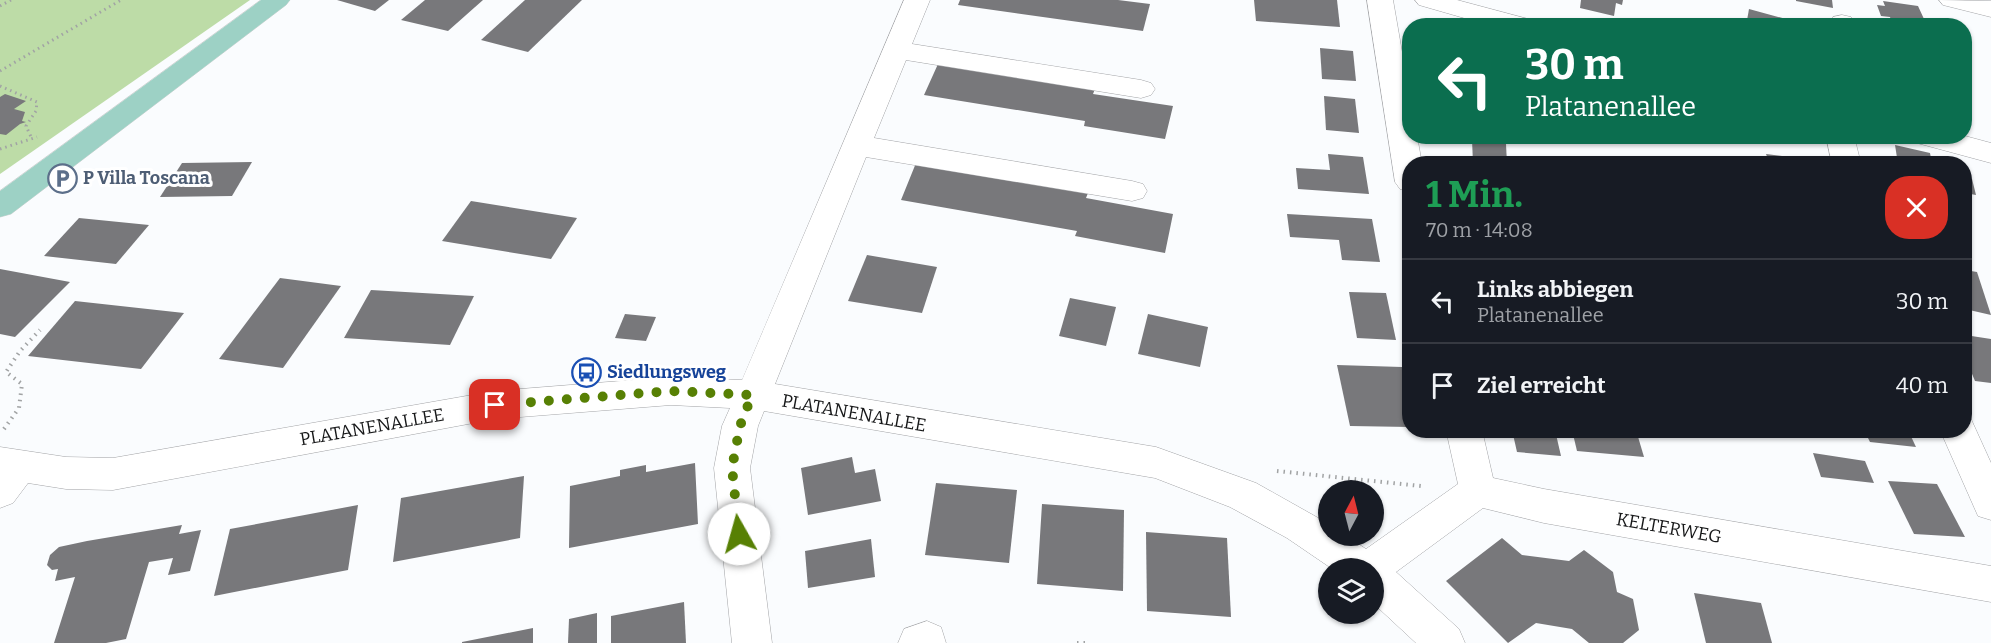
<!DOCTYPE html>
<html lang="de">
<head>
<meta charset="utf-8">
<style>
  body { margin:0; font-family:Bitter,serif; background:#20242c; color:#f1f3f6; height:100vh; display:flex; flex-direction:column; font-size:22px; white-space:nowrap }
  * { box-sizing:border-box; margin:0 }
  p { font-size:20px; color:#9ea1a6 }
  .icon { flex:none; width:33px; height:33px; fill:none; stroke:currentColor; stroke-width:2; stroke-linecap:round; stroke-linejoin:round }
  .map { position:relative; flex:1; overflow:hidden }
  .details { position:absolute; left:1402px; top:156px; width:570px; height:282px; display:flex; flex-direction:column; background:#171b24; border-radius:24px; box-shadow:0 2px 4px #0004 }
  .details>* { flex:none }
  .guide { position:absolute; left:1402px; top:18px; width:570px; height:126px; border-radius:24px; box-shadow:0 2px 4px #0004; background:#0b6e4f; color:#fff; overflow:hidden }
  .needle { width:39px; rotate:7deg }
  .buttons { position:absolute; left:1318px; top:480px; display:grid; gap:12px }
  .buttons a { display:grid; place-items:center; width:66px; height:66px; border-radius:50%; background:#171b24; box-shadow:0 2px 4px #0004; font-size:30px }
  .pin { position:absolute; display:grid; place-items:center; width:51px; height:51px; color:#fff; margin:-26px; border-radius:12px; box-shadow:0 3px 9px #0006 }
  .me { position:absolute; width:66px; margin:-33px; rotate:353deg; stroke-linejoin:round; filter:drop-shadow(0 0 4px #0008) }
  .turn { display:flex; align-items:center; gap:21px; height:126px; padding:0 24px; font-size:27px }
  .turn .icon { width:78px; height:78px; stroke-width:2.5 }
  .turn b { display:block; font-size:42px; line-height:51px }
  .round { display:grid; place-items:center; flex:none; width:63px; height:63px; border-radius:24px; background:#20242c }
  .headline { display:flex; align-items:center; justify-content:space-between; height:102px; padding:0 24px }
  h1 { font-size:36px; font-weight:700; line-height:45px; color:#1e9e55 }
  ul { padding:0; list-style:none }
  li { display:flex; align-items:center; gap:18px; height:84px; padding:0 24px; border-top:2px solid #363941 }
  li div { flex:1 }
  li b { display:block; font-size:22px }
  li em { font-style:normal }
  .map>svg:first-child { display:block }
</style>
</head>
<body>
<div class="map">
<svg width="1991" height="643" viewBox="0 0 1991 643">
  <rect width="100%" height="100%" fill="#fafcfe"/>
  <path fill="#bddca7" d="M0,0H250L0,174Z"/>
  <g fill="#78787b">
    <path d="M337,0H389L375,11Z"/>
    <path d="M425,0H483L448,31L401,20Z"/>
    <path d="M525,0H582L528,52L481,40Z"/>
    <path d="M960,0H1118L1150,4L1143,31L958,5Z"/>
    <path d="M1254,0H1337L1340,27L1256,21Z"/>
    <path d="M1581,0H1623L1622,5L1616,3L1614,16L1580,8Z"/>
    <path d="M1796,0H1832L1833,8L1796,1Z"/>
    <path d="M1883,1L1918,6L1924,19L1932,20L1935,26H1893L1890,17L1881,16L1877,5L1885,6Z"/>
    <path d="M1749,9L1786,19L1785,26H1746Z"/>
    <path d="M1320,48L1353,51L1356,81L1322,79Z"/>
    <path d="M938,64L1095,89L1093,94L1173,106L1165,139L1084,126L1085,121L924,95Z"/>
    <path d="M5,94L26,101L14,109L25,112L22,121L26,122L20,124L6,135L0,134V97Z"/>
    <path d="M1324,96L1355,99L1359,133L1326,130Z"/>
    <path d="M1769,136H1803L1805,143L1769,138Z"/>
    <path d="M1472,139L1506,144L1507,164H1473Z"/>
    <path d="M1895,145L1930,153L1932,164H1898Z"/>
    <path d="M1328,154L1363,157L1369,194L1298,189L1296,168L1330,170Z"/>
    <path d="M1766,154L1806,159L1808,164H1770Z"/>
    <path d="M252,162L232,196L160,197L182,163Z"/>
    <path d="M916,163L1088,193L1086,198L1173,214L1165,253L1075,236L1077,231L901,200Z"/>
    <path d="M1965,178L1972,179L1976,195L1965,193Z"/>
    <path d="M471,201L577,218L551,259L442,241Z"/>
    <path d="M1287,214L1372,219L1380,262L1342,260L1339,240L1290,237Z"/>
    <path d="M79,218L149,225L116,264L44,256Z"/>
    <path d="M867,255L937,267L922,313L848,301Z"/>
    <path d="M0,269L70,282L15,337L0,334Z"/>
    <path d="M1965,270L1977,272L1991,315L1965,309Z"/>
    <path d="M280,278L341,286L283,368L219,359Z"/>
    <path d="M371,290L474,296L450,345L344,338Z"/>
    <path d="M1349,292L1386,293L1396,340L1357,338Z"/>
    <path d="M1070,298L1116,307L1106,346L1059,336Z"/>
    <path d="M75,301L184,313L141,369L28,356Z"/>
    <path d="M625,314L656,317L646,341L615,338Z"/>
    <path d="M1148,314L1208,327L1200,367L1138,354Z"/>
    <path d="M1965,335L1991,339V383L1975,381L1965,357Z"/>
    <path d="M1337,365L1402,367L1410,397V427L1350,426Z"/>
    <path d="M1512,430H1555L1561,456L1517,452Z"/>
    <path d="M1572,430H1636L1644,457L1577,451Z"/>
    <path d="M1864,430H1908L1916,447L1870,442Z"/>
    <path d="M1813,453L1865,461L1874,483L1821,477Z"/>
    <path d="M852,457L855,473L875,469L881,501L808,515L801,468Z"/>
    <path d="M695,463L698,524L569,548L570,486L620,476V470L646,465V472Z"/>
    <path d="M524,476L520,538L393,562L401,498Z"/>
    <path d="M1888,481L1937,484L1965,537L1914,534Z"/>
    <path d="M936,483L1017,490L1009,563L925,555Z"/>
    <path d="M1042,504L1124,510L1123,591L1037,584Z"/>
    <path d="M358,505L348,570L214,596L230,529Z"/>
    <path d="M182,525L179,534L201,530L190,571L168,575L173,558L149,562L126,639L106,643H54L75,577L55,581L58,569L52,570L47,565L50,555L59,547L87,541Z"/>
    <path d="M1146,532L1227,538L1231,617L1147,611Z"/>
    <path d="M1502,538L1522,555L1569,561L1584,550L1613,572L1617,592L1633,599L1639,630L1623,643H1589L1572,629L1536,623L1508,643L1446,581Z"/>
    <path d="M871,539L875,577L808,588L805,551Z"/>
    <path d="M1694,593L1761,603L1772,643H1706Z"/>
    <path d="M684,602L686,643H611V616Z"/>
    <path d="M597,613V643H568L569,619Z"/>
    <path d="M533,628V643H462V642Z"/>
  </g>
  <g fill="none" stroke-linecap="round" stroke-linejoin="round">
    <defs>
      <g id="minor">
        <path d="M904,0H930L912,44L1141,80L1151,83L1155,89L1151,95L1141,98L906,60L874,138L1132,181L1143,184L1147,191L1143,198L1132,201L866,157L775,384L1156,447L1256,483L1329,524V536H1346L1366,549L1458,484L1446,430H1482L1493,478L1544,489L1991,566V602L1544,523L1483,508L1396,572L1459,629L1465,643H1416L1374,604V568H1331L1287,538L1230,507L1155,478L764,411L758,426L750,468L772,643H732L714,468L722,426L730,408L671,405L495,419L113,490L66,489L28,483L13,503L0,508V447L66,457L113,458L495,391L671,377L742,380Z"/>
        <path d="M1367,0H1393L1410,98V136H1417L1422,164H1410V192L1400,189L1395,182Z"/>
        <path d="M1415,0H1457L1532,20L1536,26H1492L1419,5Z"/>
        <path d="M1939,0L1991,1V17L1943,5Z"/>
        <path d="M1842,15L1851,17L1855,26H1829L1833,17Z"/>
        <path d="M1826,136H1854L1861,164H1832Z"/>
        <path d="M1913,136H1965L1991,143V163L1917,143Z"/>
        <path d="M1965,417L1971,419L1991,463V520L1978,516L1940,430H1965Z"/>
        <path d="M927,621L941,627L946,643H898L904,629Z"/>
      </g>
      <path id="major" d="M261,0H290L286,5L11,214L0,217V191Z"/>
    </defs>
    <use href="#minor" stroke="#a2a3a6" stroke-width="1"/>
    <use href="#major" stroke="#d5d5d5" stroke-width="1"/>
    <g stroke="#a1a3a4" stroke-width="3" stroke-dasharray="1.5 4" stroke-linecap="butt">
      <path d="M0,6L11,0"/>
      <path d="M0,71L121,0"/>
      <path d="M0,86L37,102L36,111L26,126L32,139"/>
      <path d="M0,149L37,137"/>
    </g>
    <g stroke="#a1a3a4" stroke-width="4" stroke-dasharray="1.5 5" stroke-linecap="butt">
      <path d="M4,429L19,408L22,384L6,372L20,351L40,330"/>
      <path d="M1277,471L1421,486"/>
      <path d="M1077,643H1089"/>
    </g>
    <use href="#minor" fill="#fff" fill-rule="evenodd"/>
    <use href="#major" fill="#9dd1c5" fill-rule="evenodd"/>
  </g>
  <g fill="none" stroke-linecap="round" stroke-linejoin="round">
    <path stroke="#578004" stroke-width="10" stroke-dasharray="0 18" d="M495,405L671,391L752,395L740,426L732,468L739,534"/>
  </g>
  <defs>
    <symbol id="parking-ring" viewBox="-11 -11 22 22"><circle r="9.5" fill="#fff" stroke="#5c6f8a" stroke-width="1.5"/><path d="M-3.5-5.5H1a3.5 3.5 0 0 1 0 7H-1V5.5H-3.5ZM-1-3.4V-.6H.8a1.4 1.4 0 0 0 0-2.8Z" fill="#5c6f8a"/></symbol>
    <symbol id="bus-ring" viewBox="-11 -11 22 22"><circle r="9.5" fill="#fff" stroke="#1a4fb4" stroke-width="1.5"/><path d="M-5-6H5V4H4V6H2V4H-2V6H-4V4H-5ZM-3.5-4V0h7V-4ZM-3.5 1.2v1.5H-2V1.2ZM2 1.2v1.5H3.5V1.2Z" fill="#1a4fb4"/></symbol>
  </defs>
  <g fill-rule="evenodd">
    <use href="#parking-ring" x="46" y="162" width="33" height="33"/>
    <use href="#bus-ring" x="570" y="356" width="33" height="33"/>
  </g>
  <g text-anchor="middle" stroke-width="6" stroke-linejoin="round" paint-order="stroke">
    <g font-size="18" font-weight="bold" fill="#4e5e75" stroke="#fff" text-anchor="start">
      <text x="83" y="184">P Villa Toscana</text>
    </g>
    <g font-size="18" font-weight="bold" fill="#164399" stroke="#fff" text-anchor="start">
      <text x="607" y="378">Siedlungsweg</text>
    </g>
    <g font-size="18" fill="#161718" stroke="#fff">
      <text transform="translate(854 413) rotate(10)" y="6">PLATANENALLEE</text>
      <text transform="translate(372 427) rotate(-10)" y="6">PLATANENALLEE</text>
      <text transform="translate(1669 528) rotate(10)" y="6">KELTERWEG</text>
    </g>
  </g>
</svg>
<div class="buttons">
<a><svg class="needle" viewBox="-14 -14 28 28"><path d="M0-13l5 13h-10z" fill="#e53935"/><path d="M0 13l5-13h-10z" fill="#9ea1a6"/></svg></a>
<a><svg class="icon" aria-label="layers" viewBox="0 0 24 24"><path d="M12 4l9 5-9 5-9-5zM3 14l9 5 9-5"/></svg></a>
</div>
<div class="pin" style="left:495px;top:405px;background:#d93025"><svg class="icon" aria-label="arrive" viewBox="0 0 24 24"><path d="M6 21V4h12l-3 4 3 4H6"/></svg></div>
<svg class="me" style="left:739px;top:534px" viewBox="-20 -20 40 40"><circle r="19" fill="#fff"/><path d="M0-13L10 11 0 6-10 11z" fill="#578004"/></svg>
<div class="guide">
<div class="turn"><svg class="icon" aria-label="left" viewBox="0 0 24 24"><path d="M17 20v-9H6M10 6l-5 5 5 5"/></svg><div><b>30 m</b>Platanenallee</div></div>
</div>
<section class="details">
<div class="headline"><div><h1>1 Min.</h1><p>70 m · 14:08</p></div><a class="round" style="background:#d93025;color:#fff"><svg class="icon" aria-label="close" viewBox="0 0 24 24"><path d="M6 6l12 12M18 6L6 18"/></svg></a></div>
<ul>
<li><svg class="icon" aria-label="left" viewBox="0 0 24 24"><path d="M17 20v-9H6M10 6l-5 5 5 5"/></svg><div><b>Links abbiegen</b><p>Platanenallee</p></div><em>30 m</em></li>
<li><svg class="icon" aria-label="arrive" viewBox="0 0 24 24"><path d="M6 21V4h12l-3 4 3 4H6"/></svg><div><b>Ziel erreicht</b></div><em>40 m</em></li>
</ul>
</section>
</div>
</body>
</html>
